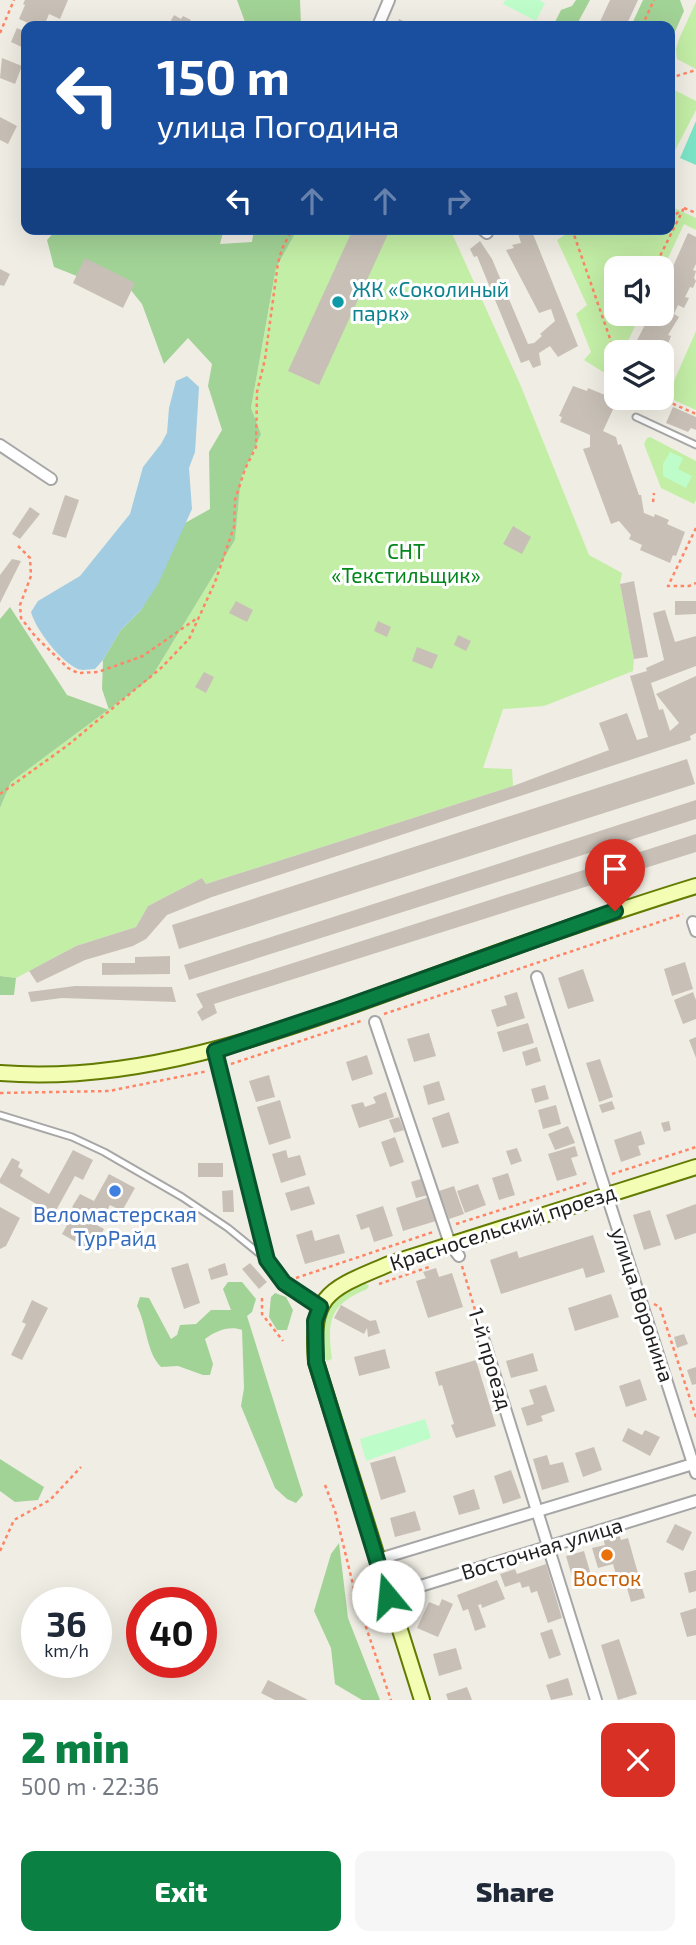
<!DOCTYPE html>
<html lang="en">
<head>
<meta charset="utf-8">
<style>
  body { margin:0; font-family:"Exo 2",sans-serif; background:#f6f6f7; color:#1f2937; height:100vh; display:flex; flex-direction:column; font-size:26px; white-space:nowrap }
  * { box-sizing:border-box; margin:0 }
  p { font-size:23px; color:#747a83 }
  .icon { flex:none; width:38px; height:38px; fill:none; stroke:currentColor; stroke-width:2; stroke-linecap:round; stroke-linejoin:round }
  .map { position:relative; height:1700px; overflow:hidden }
  .details { display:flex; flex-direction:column; background:#fff; flex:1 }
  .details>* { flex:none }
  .guide { position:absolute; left:21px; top:21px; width:654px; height:214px; border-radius:14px; box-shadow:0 7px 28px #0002; background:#1a4fa0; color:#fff; overflow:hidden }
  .tools { position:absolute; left:604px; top:256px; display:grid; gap:14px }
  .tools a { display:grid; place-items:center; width:70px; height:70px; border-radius:14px; background:#fff; box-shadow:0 7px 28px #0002; font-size:35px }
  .speed { position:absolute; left:21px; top:1587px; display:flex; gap:14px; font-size:35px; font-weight:700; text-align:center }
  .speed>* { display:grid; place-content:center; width:91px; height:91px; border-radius:50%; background:#fff; box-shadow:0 7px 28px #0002; line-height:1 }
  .speed small { font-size:18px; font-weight:400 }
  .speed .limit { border:10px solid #d22; background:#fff; color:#111 }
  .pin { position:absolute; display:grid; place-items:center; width:60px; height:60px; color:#fff; margin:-72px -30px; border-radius:50% 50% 50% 0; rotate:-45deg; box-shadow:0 0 7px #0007 }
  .pin .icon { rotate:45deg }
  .me { position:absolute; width:77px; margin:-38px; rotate:343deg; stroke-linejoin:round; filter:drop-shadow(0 0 5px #0008) }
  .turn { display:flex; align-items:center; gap:24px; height:147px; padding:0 21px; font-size:32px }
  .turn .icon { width:91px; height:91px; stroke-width:2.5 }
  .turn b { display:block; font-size:49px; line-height:60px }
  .lanes { display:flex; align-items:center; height:66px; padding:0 21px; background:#0003; justify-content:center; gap:35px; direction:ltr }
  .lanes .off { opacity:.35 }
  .round { display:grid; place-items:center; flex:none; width:74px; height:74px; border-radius:14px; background:#f6f6f7 }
  .head { display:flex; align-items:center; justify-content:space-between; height:119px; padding:0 21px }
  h1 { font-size:42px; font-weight:800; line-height:52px; color:#0b8043 }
  .action { display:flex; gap:14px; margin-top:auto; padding:14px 21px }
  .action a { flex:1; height:80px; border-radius:14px; background:#0b8043; color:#fff; font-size:28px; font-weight:800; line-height:80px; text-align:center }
  .action a+a { background:#f6f6f7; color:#1f2937 }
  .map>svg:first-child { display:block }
</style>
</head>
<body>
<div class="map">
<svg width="696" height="1700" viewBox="0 0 696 1700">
  <rect width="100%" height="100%" fill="#f0ede4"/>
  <g fill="#c3eea6">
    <path d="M696,2V69L677,59L676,49L679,39Z"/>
    <path d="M670,88L696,101V110L670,160Z"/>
    <path d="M670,206L696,218V230L684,224L662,271V268H616V313H641L623,352H616V366L611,377L584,360L591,352L576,314L587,305L557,240L566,234L565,229H670Z"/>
    <path d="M297,229H450L520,384L589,555L622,573L620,584L634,659L633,671L544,706L503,709L483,768L512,769L513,786L206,884L202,878L148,906L136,927L76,946L16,978L0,976V808L11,782L151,678L235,540L241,478L261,434L251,408L276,269Z"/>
    <path d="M696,331V410L667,397Z"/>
    <path d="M650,437L696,461V500L694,504L661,488L644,444L647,438Z"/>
    <path d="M364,1282L369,1286L367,1289C329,1305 327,1320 332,1359L327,1361L324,1358C322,1316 324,1300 364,1282Z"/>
  </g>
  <g fill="#a2d396">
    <path d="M237,0H300L301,26H242L245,22Z"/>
    <path d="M576,0H590L576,26H553L561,10L572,6Z"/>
    <path d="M643,0H680L684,11L670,43V26H631Z"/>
    <path d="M57,229H224L220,244L252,242L254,229L297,230L276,268L251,408L261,434L241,478L235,540L151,678L11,782L0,808V619L10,607L67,695L109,710L102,689L103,660L120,631L141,610L185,523L210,509L209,452L222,430L208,386L212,364L188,338L164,364L142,304L122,279L87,280L54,267L47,240Z"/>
    <path d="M0,976L16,978L14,995H0Z"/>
    <path d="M228,1282H242L256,1299L252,1312L247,1316L303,1495L296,1503L287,1499L275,1488L241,1406L244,1388L242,1330C230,1325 215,1331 205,1339L213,1364L210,1375H203L178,1366L161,1367C146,1352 147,1325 137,1306L140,1297L149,1298L171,1339L177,1335L180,1325L196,1324L211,1310H231L223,1289Z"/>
    <path d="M275,1293L286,1297L293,1310L287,1330H277L269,1317L271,1297Z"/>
    <path d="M0,1459L44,1487L38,1500L15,1502L0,1491Z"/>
    <path d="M339,1543L348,1618L380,1700H362L335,1684L331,1648L314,1611L331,1554Z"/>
  </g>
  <g fill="#befdc9">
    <path d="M505,0H539L545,3L536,21L503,4Z"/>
    <path d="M670,452L683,458L678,469L692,476L686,488L663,476V464Z"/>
    <path d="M425,1419L431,1438L366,1461L360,1439Z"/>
  </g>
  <path fill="#7ce5c7" d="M696,121V165L680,158Z"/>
  <path fill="#a1cce1" d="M187,376L199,387L195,452L189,468L192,509L158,584L141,610L120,631L103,660L95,669C89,669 82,671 78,669C60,661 36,630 31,612L38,601L80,576L130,514L143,467L161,444L167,433L169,408L176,381Z"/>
  <g fill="#c8c0b7">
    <path d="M25,0H68L60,19L49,14L44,26H35L19,19L25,5L23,4Z"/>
    <path d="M610,0H638L626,26H598Z"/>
    <path d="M174,15L181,19L183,16L191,20L189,23L197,26H168Z"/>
    <path d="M399,19L414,26H396Z"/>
    <path d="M17,28L26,32V49L11,42Z"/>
    <path d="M2,58L22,66L15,84L0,78Z"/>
    <path d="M0,117L17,126L8,144L0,140Z"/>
    <path d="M353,229H378L388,234L319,385L288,371Z"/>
    <path d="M531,229L578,346L558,357L550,346L539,353L541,365L533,368L529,360L521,363L477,256L474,257L470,249L480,241L492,259L528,344L534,343L542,336L540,334L555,321L551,309L539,313L506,250L514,248L512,245L521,243L518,233Z"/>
    <path d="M688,233L696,237V264L693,270L696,271L694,278L696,281L693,288L690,287L685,297L689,298L684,308L678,305L674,314L679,317L668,335L671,336L667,346L664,344L658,352H631L651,313H662V291Z"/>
    <path d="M85,258L135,283L123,308L73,283Z"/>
    <path d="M0,269L10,274L4,286L0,285Z"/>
    <path d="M573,386L587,391L588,388L605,395L604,398L615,405L603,431L616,437L618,445L621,444L639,495H641L644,513L654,517L655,514L669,520L667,524L685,532L676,556L673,555L670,563L640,550L642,545L629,539L631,535L619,521L611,524L583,449L590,447V435L560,422L562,417L559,416Z"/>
    <path d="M673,407L696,417V430L691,428L688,432L666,423Z"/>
    <path d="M65,495L79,500L66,538L52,534Z"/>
    <path d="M30,507L40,514L20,539L12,534Z"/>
    <path d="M513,526L531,537L522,554L503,544Z"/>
    <path d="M12,559L21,561L0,603V575Z"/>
    <path d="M634,581L648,657L634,659L620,584Z"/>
    <path d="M236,601L253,610L247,622L229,613Z"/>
    <path d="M675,601H696V614L675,615Z"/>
    <path d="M665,610L675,642L696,636V666L651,683L659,710L663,709L670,731L679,723L656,694L696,676V733L690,736L691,740L212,897L167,915L146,939L133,946L85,960L37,983L29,971L76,946L136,927L148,906L202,878L206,884L513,786L609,750L599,723L627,713L637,740L648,737L630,676L647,671L646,668L664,660L653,613Z"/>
    <path d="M378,621L391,627L387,637L374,631Z"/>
    <path d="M458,635L471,641L466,651L454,645Z"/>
    <path d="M417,647L438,655L432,669L412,661Z"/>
    <path d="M204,672L214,677L206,693L195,687Z"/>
    <path d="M687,759L695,784L179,949L172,925Z"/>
    <path d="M696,800V819L189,980L184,965Z"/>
    <path d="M696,834V852L214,1004L217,1013L202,1021L197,1012L203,1007L196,994Z"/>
    <path d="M170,956V974L102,975V963H135V957Z"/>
    <path d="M685,962L693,989L672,996L664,969Z"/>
    <path d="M583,969L594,1001L568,1009L558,978Z"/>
    <path d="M75,986L172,987L176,1002L62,998L31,1002L28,992Z"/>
    <path d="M517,992L525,1018L497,1027L491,1010L507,1005L504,996Z"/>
    <path d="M693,992L696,1000V1019L683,1024L674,1000Z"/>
    <path d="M528,1023L534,1043L503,1052L497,1032Z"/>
    <path d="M429,1033L436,1056L414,1062L407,1039Z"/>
    <path d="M696,1037V1058L689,1040Z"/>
    <path d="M537,1047L541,1061L526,1066L522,1052Z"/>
    <path d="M367,1055L373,1074L352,1081L346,1062Z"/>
    <path d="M600,1059L613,1097L599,1102L586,1063Z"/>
    <path d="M269,1075L275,1097L256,1102L249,1081Z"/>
    <path d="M439,1081L445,1100L428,1105L423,1086Z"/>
    <path d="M545,1085L549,1099L535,1103L531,1089Z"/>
    <path d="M386,1092L394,1117L359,1128L351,1105L363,1102L365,1107L376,1103L373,1097Z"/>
    <path d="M280,1100L291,1138L269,1145L257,1107Z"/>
    <path d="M612,1101L615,1109L602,1113L599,1105Z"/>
    <path d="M556,1105L561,1124L543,1129L538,1110Z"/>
    <path d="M449,1112L459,1143L442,1148L432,1118Z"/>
    <path d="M399,1117L404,1130L394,1133L389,1120Z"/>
    <path d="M669,1121L671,1130L664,1132L661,1123Z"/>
    <path d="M568,1126L575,1143L555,1150L548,1134Z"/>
    <path d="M641,1131L645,1144L638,1146L641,1155L621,1162L614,1140Z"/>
    <path d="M395,1137L404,1162L390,1167L381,1142Z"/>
    <path d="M575,1146L578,1156L571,1158L577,1175L557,1181L548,1154Z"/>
    <path d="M517,1148L522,1161L511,1165L506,1151Z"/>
    <path d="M73,1150L93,1160L83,1180L75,1176L54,1214L0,1183V1179L12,1158L20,1162L18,1167L23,1170L20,1176L49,1194Z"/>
    <path d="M286,1150L288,1158L300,1155L306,1175L281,1183L272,1154Z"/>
    <rect x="198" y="1163" width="25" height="14"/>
    <path d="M508,1173L515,1195L499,1200L492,1178Z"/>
    <path d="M109,1174L135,1188L122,1211L110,1205L100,1223L72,1207L80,1194L94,1201Z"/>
    <path d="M424,1178L428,1195L416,1198L411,1182Z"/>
    <path d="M478,1184L486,1205L465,1213L457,1191Z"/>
    <path d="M309,1186L315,1204L291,1211L285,1193Z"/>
    <path d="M454,1186L464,1214L449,1219L439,1191Z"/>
    <path d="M233,1190L234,1212H223L222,1191Z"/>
    <path d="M429,1197L436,1221L403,1231L396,1208Z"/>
    <path d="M696,1204V1233L675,1240L666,1215Z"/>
    <path d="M383,1206L393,1236L374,1242L369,1227L361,1230L356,1215Z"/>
    <path d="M0,1207L20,1218L6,1246L0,1249Z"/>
    <path d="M650,1210L661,1245L644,1250L633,1215Z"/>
    <path d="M74,1213L104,1229L92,1251L62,1234Z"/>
    <path d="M312,1230L315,1241L339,1234L345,1253L305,1264L296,1235Z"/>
    <path d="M593,1235L605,1272L586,1278L583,1268L501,1294L490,1260L517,1251L519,1258Z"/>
    <path d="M188,1263L200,1303L184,1309L171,1268Z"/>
    <path d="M225,1263L228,1275L211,1280L208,1269Z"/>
    <path d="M250,1263L267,1282L259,1289L242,1269Z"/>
    <path d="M436,1268L439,1277L452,1273L463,1307L428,1318L416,1281L426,1278L423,1272Z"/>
    <path d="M611,1294L619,1317L575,1331L568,1308Z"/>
    <path d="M32,1300L48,1308L22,1360L11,1355L26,1324L22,1322Z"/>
    <path d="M341,1305L370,1321L376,1320L380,1333L368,1337L367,1328L364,1334L334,1318Z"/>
    <path d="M684,1334L688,1344L677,1348L674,1337Z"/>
    <path d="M385,1349L390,1368L359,1376L354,1357Z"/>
    <path d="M533,1353L538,1371L511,1378L506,1361Z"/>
    <path d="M476,1360L496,1426L456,1438L451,1425L454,1424L442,1385L439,1386L435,1372Z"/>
    <path d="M696,1367V1384L692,1385L687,1370Z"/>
    <path d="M640,1379L647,1400L626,1407L619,1386Z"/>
    <path d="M546,1385L555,1411L541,1416L543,1421L527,1426L521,1408L534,1404L529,1390Z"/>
    <path d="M628,1428L642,1435L645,1430L660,1437L650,1456L622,1441Z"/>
    <path d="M594,1447L602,1470L583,1477L575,1453Z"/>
    <path d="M547,1455L550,1465L563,1462L569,1482L542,1490L533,1459Z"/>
    <path d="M395,1456L406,1492L381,1500L370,1463Z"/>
    <path d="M511,1470L521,1498L503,1504L494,1476Z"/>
    <path d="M474,1489L480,1509L459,1515L453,1496Z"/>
    <path d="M415,1511L421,1530L395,1537L390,1518Z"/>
    <path d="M675,1524L692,1532L683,1551L666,1542Z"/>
    <path d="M619,1534L621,1540L628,1538L645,1598L631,1602L625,1581L618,1582L613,1564L598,1568L592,1548L605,1545L603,1538Z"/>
    <path d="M584,1551L591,1575L573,1580L566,1556Z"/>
    <path d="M546,1564L562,1618L548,1623L537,1591L531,1593L529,1586L522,1588L520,1582L505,1587L500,1574L515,1569L517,1574Z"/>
    <path d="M696,1570V1591L689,1593L684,1573Z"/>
    <path d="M497,1580L505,1599L482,1608L481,1604L478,1605L486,1627L475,1631L468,1609L463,1611L457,1595Z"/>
    <path d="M442,1599L453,1604L438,1637L417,1628L429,1602L439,1606Z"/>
    <path d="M696,1608V1635L687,1637L680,1613Z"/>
    <path d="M552,1629L561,1655L549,1659L540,1633Z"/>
    <path d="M619,1639L637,1694L618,1700L601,1645Z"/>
    <path d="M456,1648L462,1669L439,1676L433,1654Z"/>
    <path d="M568,1678L573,1695L551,1700L546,1685Z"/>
    <path d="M268,1680L308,1700H275L261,1693Z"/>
    <path d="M467,1687L472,1700H448L446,1694Z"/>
  </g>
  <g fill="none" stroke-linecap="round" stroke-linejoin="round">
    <defs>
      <g id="lane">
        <path d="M636,417L696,445"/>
        <path d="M0,1115L72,1137L104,1152L182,1197L228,1228L266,1259"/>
      </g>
      <g id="street">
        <path d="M378,26L389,0"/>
        <path d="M482,229L487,233"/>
        <path d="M0,445L51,479"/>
        <path d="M693,922L696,931"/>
        <path d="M537,977L696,1473"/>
        <path d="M375,1022L450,1244L459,1256"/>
        <path d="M215,1051L267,1260L283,1283L320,1307"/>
        <path d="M484,1341L596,1700"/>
        <path d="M376,1560L693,1464"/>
        <path d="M388,1596L696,1501"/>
      </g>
      <g id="secondary">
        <path d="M0,1073C141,1084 276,1033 406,986C502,951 598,916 696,886"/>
        <path d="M422,1700L316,1362C310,1292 331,1289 389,1264L696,1167"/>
      </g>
    </defs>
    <use href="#lane" stroke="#a6a6a6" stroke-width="9"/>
    <use href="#street" stroke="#a6a6a6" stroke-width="14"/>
    <use href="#secondary" stroke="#627b00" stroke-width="18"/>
    <g stroke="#ff8566" stroke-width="2.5" stroke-dasharray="3.5 3.5" stroke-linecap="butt">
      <path d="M642,26L654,0"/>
      <path d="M0,33L14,0"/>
      <path d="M670,78L696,70"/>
      <path d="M684,208L696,213"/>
      <path d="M670,218L682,210"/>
      <path d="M572,229L615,353L616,376"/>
      <path d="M654,268L684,208"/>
      <path d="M660,398L696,414"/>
      <path d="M653,502L654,493"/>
      <path d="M696,528L668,586H689L696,583"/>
      <path d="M18,546L30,558L31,576L20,605L21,618L35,636L68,668L78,673L98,672L143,656L196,619"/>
      <path d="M0,794L68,745L161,668L189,639L215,582L234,527L235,500L245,469L256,447L257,392L265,359L278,263L282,249L292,229"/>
      <path d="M384,1014L683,914"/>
      <path d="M231,1064L364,1020"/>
      <path d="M0,1093L109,1091L208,1071"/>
      <path d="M612,1174L696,1147"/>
      <path d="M456,1224L589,1182"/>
      <path d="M462,1266L481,1330"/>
      <path d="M296,1278L433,1232"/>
      <path d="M379,1284L429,1267"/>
      <path d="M262,1298V1314L283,1341"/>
      <path d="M654,1304L660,1307L696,1417"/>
      <path d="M325,1485L335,1511L357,1601L391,1700"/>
      <path d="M0,1551L14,1520L50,1500L81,1467"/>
    </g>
    <use href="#lane" stroke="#fff" stroke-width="5"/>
    <use href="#street" stroke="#fff" stroke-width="10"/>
    <use href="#secondary" stroke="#f3feb4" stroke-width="14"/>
  </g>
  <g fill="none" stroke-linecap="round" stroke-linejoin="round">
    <defs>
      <path id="route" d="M388,1596L316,1362L315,1321L320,1307L284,1283L267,1260L215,1051L338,1010L615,911"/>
    </defs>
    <use href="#route" stroke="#07532c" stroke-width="18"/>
    <use href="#route" stroke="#0b8043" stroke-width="12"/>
  </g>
  <circle fill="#0f9aa8" stroke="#fff" stroke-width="2.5" cx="338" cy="302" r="7"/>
  <circle fill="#3f7fe0" stroke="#fff" stroke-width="2.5" cx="115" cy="1191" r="7"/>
  <circle fill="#e8710a" stroke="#fff" stroke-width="2.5" cx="607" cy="1555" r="7"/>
  <g text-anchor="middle" stroke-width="6" stroke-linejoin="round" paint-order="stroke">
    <g font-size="21" fill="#0d838f" stroke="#fff" text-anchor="start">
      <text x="352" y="297">ЖК «Соколиный<tspan x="352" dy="24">парк»</tspan></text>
    </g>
    <g font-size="21" fill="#03861b" stroke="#fff">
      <text x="406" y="559">СНТ<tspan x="406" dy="24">«Текстильщик»</tspan></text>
    </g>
    <g font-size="21" fill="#366cbe" stroke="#fff">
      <text x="115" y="1222">Веломастерская<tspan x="115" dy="24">ТурРайд</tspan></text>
    </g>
    <g font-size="21" fill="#1f1f1f" stroke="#fff">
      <text transform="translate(503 1228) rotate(-18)" y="7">Красносельский проезд</text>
      <text transform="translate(642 1305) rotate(72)" y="7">улица Воронина</text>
      <text transform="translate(490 1359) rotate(73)" y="7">1-й проезд</text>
      <text transform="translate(542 1549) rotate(-17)" y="7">Восточная улица</text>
    </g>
    <g font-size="21" fill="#c56008" stroke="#fff">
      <text x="607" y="1586">Восток</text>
    </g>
  </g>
</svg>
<div class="tools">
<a><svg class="icon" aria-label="sound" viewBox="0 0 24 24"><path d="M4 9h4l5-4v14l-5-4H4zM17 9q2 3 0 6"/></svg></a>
<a><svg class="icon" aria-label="layers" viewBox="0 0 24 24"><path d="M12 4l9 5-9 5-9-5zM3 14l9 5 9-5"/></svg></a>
</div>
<div class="speed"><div>36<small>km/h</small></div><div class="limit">40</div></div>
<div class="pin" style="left:615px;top:911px;background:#d93025"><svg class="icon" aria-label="arrive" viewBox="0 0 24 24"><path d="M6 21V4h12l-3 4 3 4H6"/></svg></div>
<svg class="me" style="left:388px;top:1596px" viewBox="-20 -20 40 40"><circle r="19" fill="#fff"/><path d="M0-13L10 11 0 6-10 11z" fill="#0b8043"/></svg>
<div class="guide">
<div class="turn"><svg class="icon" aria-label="left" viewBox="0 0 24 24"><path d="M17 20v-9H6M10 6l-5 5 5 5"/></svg><div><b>150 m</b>улица Погодина</div></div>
<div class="lanes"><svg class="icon" aria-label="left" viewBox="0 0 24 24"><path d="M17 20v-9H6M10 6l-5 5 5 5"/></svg><svg class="icon off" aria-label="ahead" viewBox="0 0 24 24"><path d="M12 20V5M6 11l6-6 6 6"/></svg><svg class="icon off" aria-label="ahead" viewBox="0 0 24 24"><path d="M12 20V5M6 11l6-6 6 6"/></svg><svg class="icon off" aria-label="right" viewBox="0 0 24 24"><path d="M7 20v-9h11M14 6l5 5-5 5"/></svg></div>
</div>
</div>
<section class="details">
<div class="head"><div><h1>2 min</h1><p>500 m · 22:36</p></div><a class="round" style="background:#d93025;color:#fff"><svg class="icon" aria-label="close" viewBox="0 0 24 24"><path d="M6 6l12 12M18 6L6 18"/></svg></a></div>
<div class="action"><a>Exit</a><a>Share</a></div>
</section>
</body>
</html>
